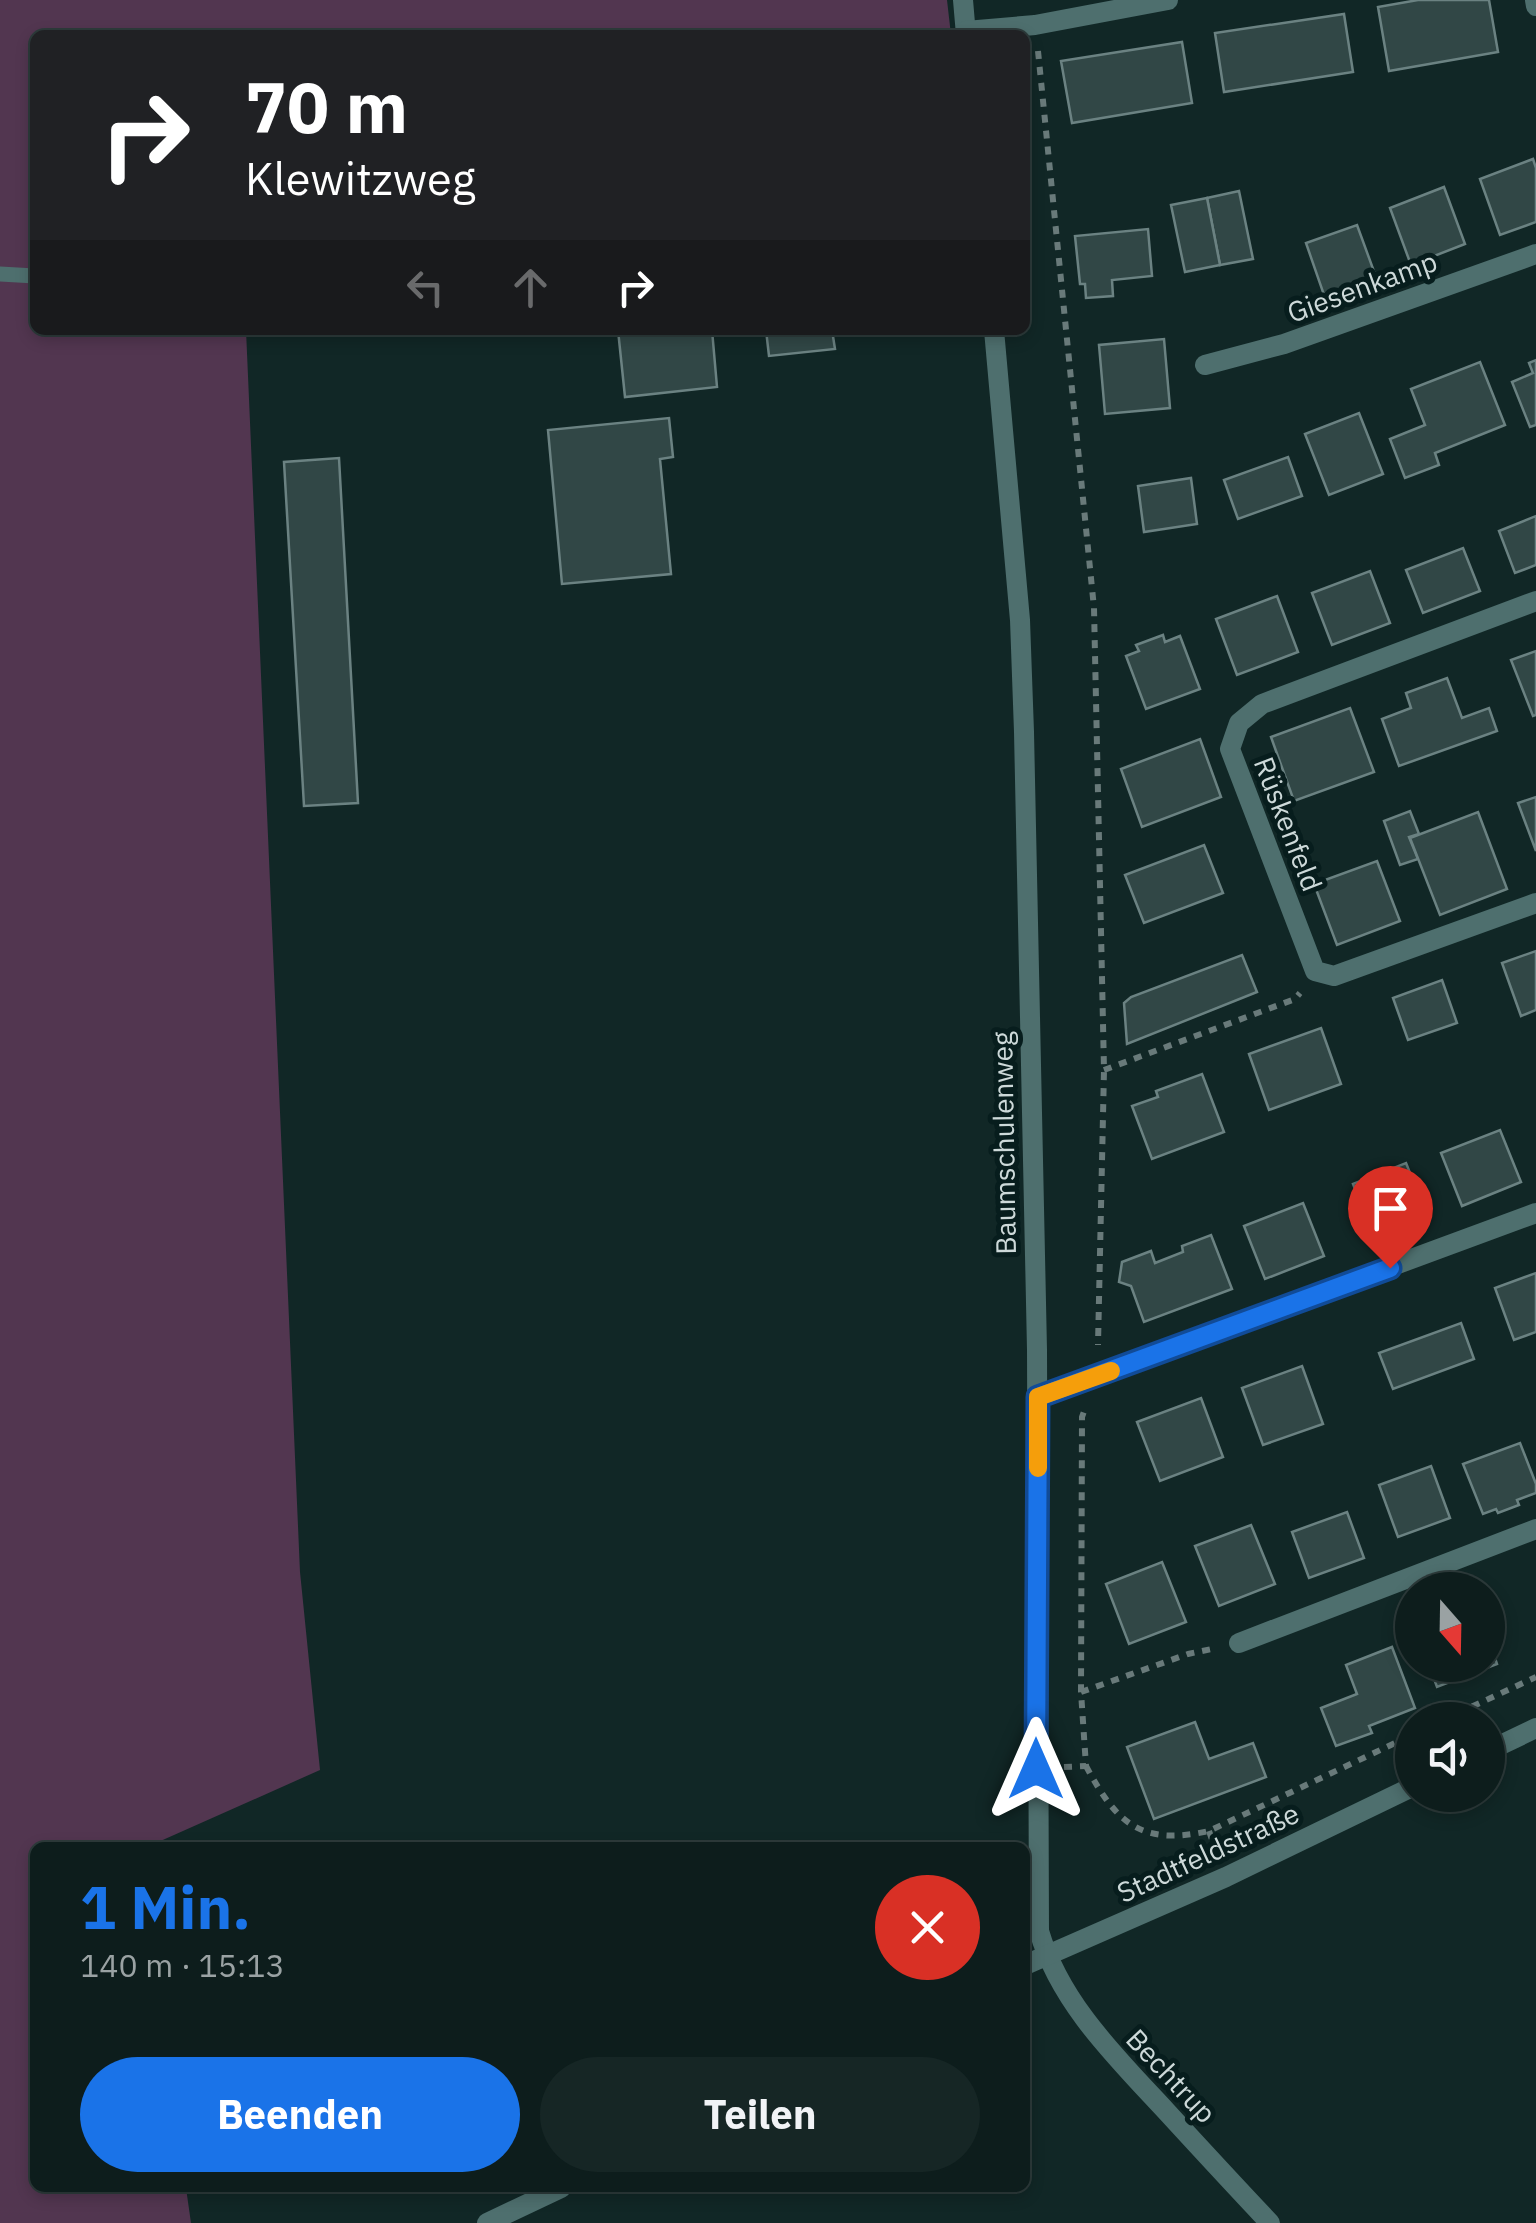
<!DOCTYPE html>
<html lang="de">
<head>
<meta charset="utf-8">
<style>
  body { margin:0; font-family:"IBM Plex Sans",sans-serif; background:#162625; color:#f1f3f6; height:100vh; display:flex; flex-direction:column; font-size:38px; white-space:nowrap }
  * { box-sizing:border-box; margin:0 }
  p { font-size:32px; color:#9aa2a3 }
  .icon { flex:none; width:55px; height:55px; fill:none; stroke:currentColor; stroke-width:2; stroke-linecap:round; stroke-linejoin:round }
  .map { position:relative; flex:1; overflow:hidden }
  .panel { position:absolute; left:30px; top:1842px; width:1000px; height:350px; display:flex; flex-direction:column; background:#0d1d1c; border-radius:15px; box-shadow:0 5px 15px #0003,0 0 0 2px #2d3b3b }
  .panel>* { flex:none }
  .guide { position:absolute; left:30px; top:30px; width:1000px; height:305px; border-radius:15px; box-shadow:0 5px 15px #0003,0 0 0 2px #2d3b3b; background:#202124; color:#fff; overflow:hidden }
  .needle { width:65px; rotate:160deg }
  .controls { position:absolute; left:1395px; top:1572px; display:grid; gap:20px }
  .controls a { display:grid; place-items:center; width:110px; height:110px; border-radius:50%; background:#0d1d1c; box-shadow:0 5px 15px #0003,0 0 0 2px #2d3b3b; font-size:50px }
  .pin { position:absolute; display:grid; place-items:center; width:85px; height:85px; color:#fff; margin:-102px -42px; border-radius:50% 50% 50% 0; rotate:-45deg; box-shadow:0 0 10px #0007 }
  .pin .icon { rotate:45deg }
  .me { position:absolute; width:110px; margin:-55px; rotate:0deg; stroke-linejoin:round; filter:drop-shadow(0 0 8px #0008) }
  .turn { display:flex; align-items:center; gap:35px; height:210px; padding:0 50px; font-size:45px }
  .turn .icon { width:130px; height:130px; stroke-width:2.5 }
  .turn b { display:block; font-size:70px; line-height:85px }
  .lanes { display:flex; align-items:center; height:95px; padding:0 50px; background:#0003; justify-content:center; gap:50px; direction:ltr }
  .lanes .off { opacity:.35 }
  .round { display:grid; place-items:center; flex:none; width:105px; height:105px; border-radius:52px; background:#162625 }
  .summary { display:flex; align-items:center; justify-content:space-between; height:170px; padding:0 50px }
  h1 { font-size:60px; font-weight:700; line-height:75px; color:#1a73e8 }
  .primary-button { display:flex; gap:20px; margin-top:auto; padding:20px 50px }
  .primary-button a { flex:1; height:115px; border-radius:60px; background:#1a73e8; color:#fff; font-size:40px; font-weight:700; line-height:115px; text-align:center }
  .primary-button a+a { background:#162625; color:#f1f3f6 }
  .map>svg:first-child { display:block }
</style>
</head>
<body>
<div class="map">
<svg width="1536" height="2223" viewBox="0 0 1536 2223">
  <rect width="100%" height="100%" fill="#112726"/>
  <path fill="#523650" d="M0,0H947L951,35H35V330H246L300,1572L320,1770L147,1847L35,1848V2188H186L191,2223H0Z"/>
  <g fill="#314746" stroke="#6b8282" stroke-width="2.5">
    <path d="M1418,0H1489L1498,52L1389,71L1378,7Z"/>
    <path d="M1344,14L1353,72L1224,92L1215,33Z"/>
    <path d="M1182,42L1192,103L1072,123L1061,61Z"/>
    <path d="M1533,159L1536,168V222L1500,235L1480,179Z"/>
    <path d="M1444,187L1465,244L1411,265L1390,208Z"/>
    <path d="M1239,191L1253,259L1220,265L1207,198Z"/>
    <path d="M1207,198L1220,265L1185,272L1171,205Z"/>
    <path d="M1357,225L1376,277L1324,295L1306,243Z"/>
    <path d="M1148,229L1152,276L1112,280L1113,296L1086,298L1085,284H1080L1075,236Z"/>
    <path d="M618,330H712L717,387L625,397Z"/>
    <path d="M766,330H832L835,349L769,356Z"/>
    <path d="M1164,339L1170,408L1105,414L1099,345Z"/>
    <path d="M1536,360V425L1530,427L1512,382L1533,373L1529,363Z"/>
    <path d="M1480,362L1505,425L1435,453L1439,465L1405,478L1390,439L1425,425L1411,389Z"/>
    <path d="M1359,413L1383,474L1329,495L1305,434Z"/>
    <path d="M669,418L673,457L660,459L671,574L562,584L548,430Z"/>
    <path d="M1288,457L1302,496L1238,519L1224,480Z"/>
    <path d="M339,458L358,803L304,806L284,462Z"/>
    <path d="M1191,478L1197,524L1144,532L1138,486Z"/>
    <path d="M1536,516V565L1515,573L1499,531Z"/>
    <path d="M1463,548L1480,591L1423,613L1406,570Z"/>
    <path d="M1370,571L1390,623L1332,645L1312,593Z"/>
    <path d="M1277,596L1298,652L1237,675L1216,619Z"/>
    <path d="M1163,635L1165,642L1180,636L1200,689L1146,709L1126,656L1139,651L1136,645Z"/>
    <path d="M1536,651V715L1533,716L1511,660Z"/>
    <path d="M1447,678L1462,718L1489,708L1497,731L1399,766L1382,719L1411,708L1406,693Z"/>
    <path d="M1350,708L1374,772L1294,801L1271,737Z"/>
    <path d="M1200,739L1221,797L1142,827L1121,769Z"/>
    <path d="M1536,797V851L1518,803Z"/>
    <path d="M1410,811L1419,834L1409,837L1418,859L1400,865L1384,821Z"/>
    <path d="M1478,812L1507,889L1440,915L1410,838Z"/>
    <path d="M1204,845L1223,893L1144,923L1125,875Z"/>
    <path d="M1377,861L1400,921L1337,945L1314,884Z"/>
    <path d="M1536,951V1010L1521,1016L1502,963Z"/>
    <path d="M1242,955L1257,992L1127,1044L1124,1003L1131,997Z"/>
    <path d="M1442,980L1457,1023L1408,1040L1393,998Z"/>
    <path d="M1321,1028L1341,1084L1269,1110L1249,1054Z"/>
    <path d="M1202,1074L1224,1132L1152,1159L1132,1106L1158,1097L1156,1091Z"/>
    <path d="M1500,1130L1521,1182L1462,1206L1441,1153Z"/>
    <path d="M1406,1163L1427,1215L1373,1236L1353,1184Z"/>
    <path d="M1303,1203L1324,1256L1265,1279L1244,1226Z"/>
    <path d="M1211,1235L1232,1289L1144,1322L1131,1286L1119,1282L1122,1262L1151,1251L1155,1263L1183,1252L1182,1246Z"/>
    <path d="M1536,1273V1332L1514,1340L1495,1288Z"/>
    <path d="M1461,1323L1474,1359L1393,1389L1379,1353Z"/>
    <path d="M1302,1366L1323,1424L1263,1445L1242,1388Z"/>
    <path d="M1201,1398L1223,1457L1160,1481L1137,1422Z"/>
    <path d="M1520,1443L1536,1484V1493L1517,1500L1519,1505L1498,1513L1496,1509L1483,1514L1463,1464Z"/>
    <path d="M1431,1466L1450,1518L1398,1537L1379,1485Z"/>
    <path d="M1347,1512L1364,1558L1309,1578L1292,1532Z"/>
    <path d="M1251,1525L1275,1584L1219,1606L1195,1546Z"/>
    <path d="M1162,1562L1186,1622L1129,1644L1106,1584Z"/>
    <path d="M1488,1637L1497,1664L1437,1687L1429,1665H1488Z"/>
    <path d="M1392,1647L1415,1708L1369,1726L1372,1733L1336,1746L1321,1708L1357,1694L1346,1665Z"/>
    <path d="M1195,1722L1209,1759L1253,1743L1266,1777L1154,1819L1127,1747Z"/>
  </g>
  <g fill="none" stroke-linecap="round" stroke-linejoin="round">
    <g stroke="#697a7a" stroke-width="6" stroke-dasharray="8 8" stroke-linecap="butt">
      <path d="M1038,51L1094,608L1104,1070L1098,1345"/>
      <path d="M1104,1070L1295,999L1300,993"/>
      <path d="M1081,1692L1188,1654L1212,1649"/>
      <path d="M1443,1720L1536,1677"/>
      <path d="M1086,1766C1117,1824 1141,1846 1209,1831L1412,1735"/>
      <path d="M1064,1767L1086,1766L1081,1692L1082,1417L1086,1406"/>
      <path d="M1209,1831L1217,1854"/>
    </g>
    <path stroke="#4e6f6e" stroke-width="15" d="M0,274L35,276"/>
    <g stroke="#4e6f6e" stroke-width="20">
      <path d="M963,0L966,35"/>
      <path d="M1535,0L1536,6"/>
      <path d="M966,31L1035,25L1168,0"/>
      <path d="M994,330L1020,620L1024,732L1037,1350L1039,1931C1060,2003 1116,2057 1166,2111C1200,2148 1235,2186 1270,2223"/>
      <path d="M1205,365L1284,344L1536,254"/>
      <path d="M1536,601L1262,704L1239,723L1230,749L1315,971L1334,976L1536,903"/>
      <path d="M1037,1397L1536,1213"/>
      <path d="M1239,1643L1536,1529"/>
      <path d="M1488,1751L1536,1728"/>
      <path d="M1025,1965L1226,1877L1412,1787"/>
      <path d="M487,2223L561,2188"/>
    </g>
  </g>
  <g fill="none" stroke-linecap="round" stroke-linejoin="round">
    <defs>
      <path id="route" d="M1036,1769L1038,1397L1390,1268"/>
    </defs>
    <use href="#route" stroke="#114b97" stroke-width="25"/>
    <use href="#route" stroke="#1a73e8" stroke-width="18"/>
    <path stroke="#f59e0b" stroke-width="18" d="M1038,1468V1397L1111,1371"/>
  </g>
  <g text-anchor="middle" stroke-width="10" stroke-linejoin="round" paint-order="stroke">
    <g font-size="28" fill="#cdd9d9" stroke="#071d1d">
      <text transform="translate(1362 287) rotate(-20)" y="10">Giesenkamp</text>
      <text transform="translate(1288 824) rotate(69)" y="10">Rüskenfeld</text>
      <text transform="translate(1004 1143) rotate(-91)" y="10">Baumschulenweg</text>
      <text transform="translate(1208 1853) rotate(-25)" y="10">Stadtfeldstraße</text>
      <text transform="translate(1171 2076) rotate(47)" y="10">Bechtrup</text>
    </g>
  </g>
</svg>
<div class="controls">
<a><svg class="needle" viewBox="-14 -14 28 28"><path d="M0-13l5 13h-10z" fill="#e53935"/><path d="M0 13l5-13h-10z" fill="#9aa2a3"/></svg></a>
<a><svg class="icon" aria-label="sound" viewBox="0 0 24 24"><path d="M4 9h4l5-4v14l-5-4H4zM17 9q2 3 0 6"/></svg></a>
</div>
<div class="pin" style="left:1390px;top:1268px;background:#d93025"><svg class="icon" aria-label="arrive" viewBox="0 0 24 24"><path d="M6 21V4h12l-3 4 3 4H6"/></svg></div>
<svg class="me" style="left:1036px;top:1769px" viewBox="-20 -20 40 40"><path d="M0-17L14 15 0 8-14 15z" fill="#1a73e8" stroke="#fff" stroke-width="4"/></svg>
<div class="guide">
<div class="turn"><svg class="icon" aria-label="right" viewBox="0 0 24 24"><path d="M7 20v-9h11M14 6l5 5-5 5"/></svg><div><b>70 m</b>Klewitzweg</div></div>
<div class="lanes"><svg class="icon off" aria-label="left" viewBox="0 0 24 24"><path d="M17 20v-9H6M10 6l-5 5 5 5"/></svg><svg class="icon off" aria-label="ahead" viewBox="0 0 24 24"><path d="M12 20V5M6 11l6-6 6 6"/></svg><svg class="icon" aria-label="right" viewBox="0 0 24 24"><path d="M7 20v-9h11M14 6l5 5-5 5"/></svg></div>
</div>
<section class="panel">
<div class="summary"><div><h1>1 Min.</h1><p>140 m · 15:13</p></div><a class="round" style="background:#d93025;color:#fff"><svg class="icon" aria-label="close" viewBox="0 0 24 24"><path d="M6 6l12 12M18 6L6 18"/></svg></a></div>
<div class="primary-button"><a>Beenden</a><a>Teilen</a></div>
</section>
</div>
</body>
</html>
